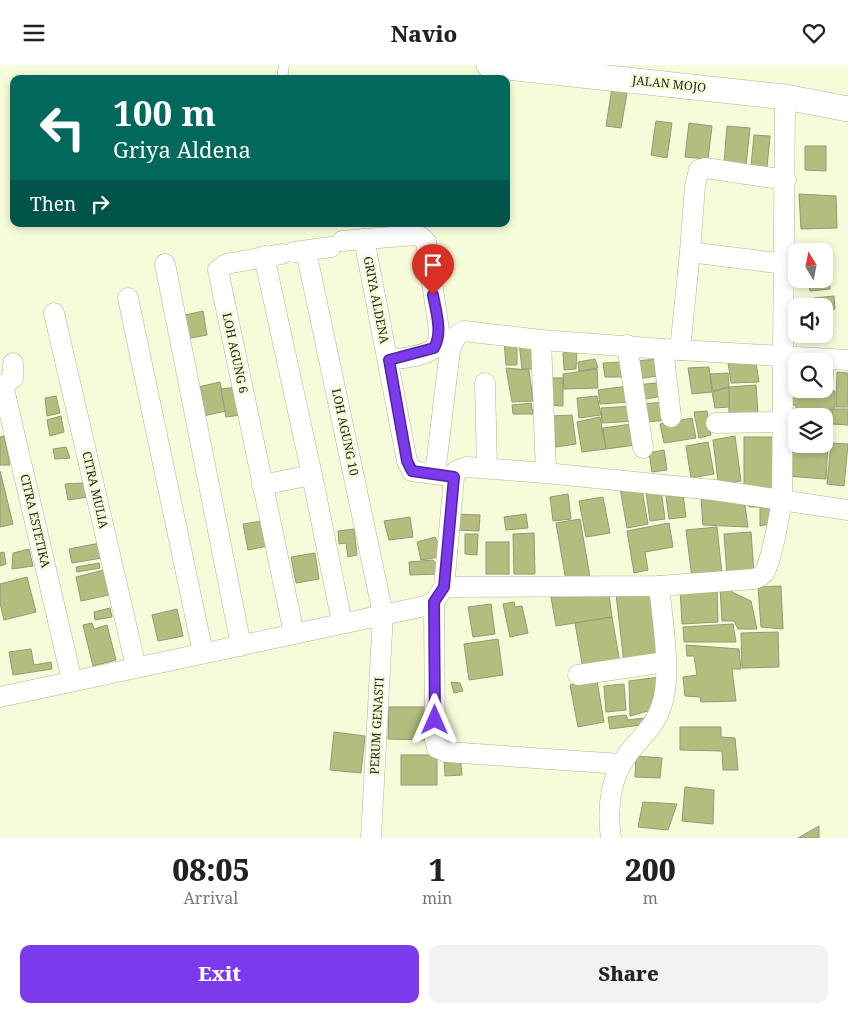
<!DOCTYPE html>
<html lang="en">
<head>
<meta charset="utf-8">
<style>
  body { margin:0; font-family:"Noto Serif",serif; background:#f2f2f2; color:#222; height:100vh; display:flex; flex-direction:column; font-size:19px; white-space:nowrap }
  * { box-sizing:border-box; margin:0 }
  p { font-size:16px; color:#767676 }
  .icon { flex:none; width:28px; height:28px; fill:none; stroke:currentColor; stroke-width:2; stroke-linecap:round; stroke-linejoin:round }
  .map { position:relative; height:773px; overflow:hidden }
  .details { display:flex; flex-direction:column; background:#fff; flex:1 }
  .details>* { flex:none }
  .top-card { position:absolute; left:10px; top:10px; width:500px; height:152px; border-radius:10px; box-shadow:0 2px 8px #0003; background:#00695c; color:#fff; overflow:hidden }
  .needle { width:32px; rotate:350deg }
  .fabs { position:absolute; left:788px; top:178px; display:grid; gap:10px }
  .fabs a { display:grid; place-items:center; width:45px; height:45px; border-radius:10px; background:#fff; box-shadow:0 2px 8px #0003; font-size:25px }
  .pin { position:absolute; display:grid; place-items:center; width:42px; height:42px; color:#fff; margin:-51px -21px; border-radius:50% 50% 50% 0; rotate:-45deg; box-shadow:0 0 5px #0007 }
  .pin .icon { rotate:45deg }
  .me { position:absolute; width:55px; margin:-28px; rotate:0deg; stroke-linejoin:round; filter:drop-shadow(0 0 4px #0008) }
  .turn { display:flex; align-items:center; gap:18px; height:105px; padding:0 20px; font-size:22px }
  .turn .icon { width:65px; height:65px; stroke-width:2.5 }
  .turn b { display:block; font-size:35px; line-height:42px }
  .then { display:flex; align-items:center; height:48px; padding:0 20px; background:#0003; gap:10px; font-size:19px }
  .eta { display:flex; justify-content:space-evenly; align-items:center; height:85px; text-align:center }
  .eta b { font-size:30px; font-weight:800; line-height:35px }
  .cta { display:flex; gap:10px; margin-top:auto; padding:10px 20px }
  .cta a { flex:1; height:58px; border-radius:10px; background:#7c3aed; color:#fff; font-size:20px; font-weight:800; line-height:58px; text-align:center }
  .cta a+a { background:#f2f2f2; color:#222 }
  header { display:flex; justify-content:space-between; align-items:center; height:65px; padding:0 20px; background:#fff; font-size:22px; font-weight:800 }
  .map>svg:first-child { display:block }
</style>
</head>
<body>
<header><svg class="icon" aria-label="menu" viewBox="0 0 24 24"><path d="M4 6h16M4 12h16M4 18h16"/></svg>Navio<svg class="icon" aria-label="heart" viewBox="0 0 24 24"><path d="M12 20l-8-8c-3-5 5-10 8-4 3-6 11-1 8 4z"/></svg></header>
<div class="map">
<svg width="848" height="773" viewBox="0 0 848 773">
  <rect width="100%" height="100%" fill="#f6fbd9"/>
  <g fill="#b5bd7e" stroke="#939878">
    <path d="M628,22L621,63L606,61L612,23Z"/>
    <path d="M656,56L672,58L667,93L651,90Z"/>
    <path d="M689,58L712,61L708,94L685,92Z"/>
    <path d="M727,61L750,63L746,100L724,98Z"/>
    <path d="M754,70L770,71L767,102L751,101Z"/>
    <path d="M805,81H826V106L805,105Z"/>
    <path d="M799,129L836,131L837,163L801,164Z"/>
    <path d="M824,201H827L830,224L810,226L808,214H824Z"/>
    <path d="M834,231L835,244L824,245V241H815L814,233Z"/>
    <path d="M203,246L207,270L186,274L181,251Z"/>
    <path d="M517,274V300H506L504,276Z"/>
    <path d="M541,277L542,304H522L519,278Z"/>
    <path d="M577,284L576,304L564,305L563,288Z"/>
    <path d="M595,294L598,303L579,306L578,297Z"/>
    <path d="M661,294L665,310L637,314L634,296Z"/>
    <path d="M622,297L625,312H605L603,298Z"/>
    <path d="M728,297L756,298L759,317L731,318Z"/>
    <path d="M709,302L712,327L692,329L688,303Z"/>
    <path d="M506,303L529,305L533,336L512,337Z"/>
    <path d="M597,304L598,323L564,324L563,309Z"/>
    <path d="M794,306H796V324H824V306H833L832,324H794Z"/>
    <path d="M837,307L848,308V342H836Z"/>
    <path d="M728,308L729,322L713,326L710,309Z"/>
    <path d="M545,313H563V341L547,340Z"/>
    <path d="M220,317L226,346L203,351L198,322Z"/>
    <path d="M665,317L668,330L640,335L637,320Z"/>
    <path d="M756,320L758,348H729V322Z"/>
    <path d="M628,321L630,337L600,339L598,325Z"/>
    <path d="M237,322L241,350L226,352L221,324Z"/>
    <path d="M729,322V342L715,343L712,327Z"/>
    <path d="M790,326H835V343H831V356H824V351H796L795,356L796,340H790Z"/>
    <path d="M56,331L60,348L47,351L45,333Z"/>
    <path d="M597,331L601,350L579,353L577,333Z"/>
    <path d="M667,337L668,355L646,357L641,339Z"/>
    <path d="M531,338L533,349H513L512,340Z"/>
    <path d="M634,341L636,356L602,358L601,343Z"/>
    <path d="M832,344H848V360L832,359Z"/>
    <path d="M707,346L711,370L699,373L694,347Z"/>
    <path d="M572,350L576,379L556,382L551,351Z"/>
    <path d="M61,351L64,367L50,371L47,355Z"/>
    <path d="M600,352L606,384L582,387L577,357Z"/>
    <path d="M692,353L696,373L664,378L660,359Z"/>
    <path d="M632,359L636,380L606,384L603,363Z"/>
    <path d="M4,371L10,400H0V372Z"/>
    <path d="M735,371L741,416L730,418L718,416L713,375Z"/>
    <path d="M744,372H778L779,423L744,424Z"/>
    <path d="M708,377L714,409L691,413L686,381Z"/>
    <path d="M789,377L828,380L826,414L786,411Z"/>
    <path d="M831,378L848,379L844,421L827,419Z"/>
    <path d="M66,382L70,393L55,394L53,384Z"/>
    <path d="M664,385L667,405L652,407L649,388Z"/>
    <path d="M0,406L13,459L0,462Z"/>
    <path d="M84,418L88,432L68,435L65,419Z"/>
    <path d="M641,419L648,459L627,463L620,423Z"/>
    <path d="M661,425L665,454L650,456L646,427Z"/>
    <path d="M568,429L571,454L553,456L550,432Z"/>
    <path d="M683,429L686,452L669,454L666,431Z"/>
    <path d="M603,432L610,468L586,472L579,436Z"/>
    <path d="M701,433H744L748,462L703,460Z"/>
    <path d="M749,435L776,437L774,458L760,461V442H749Z"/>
    <path d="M456,449L480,450L479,466L455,465Z"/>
    <path d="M526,449L528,463L506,465L504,452Z"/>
    <path d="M410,452L413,472L389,475L384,456Z"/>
    <path d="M580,454L590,512L566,516L556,458Z"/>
    <path d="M263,456L268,481L248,485L243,459Z"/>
    <path d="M669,458L673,482L645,487L648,505L634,508L627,466Z"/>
    <path d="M717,462L722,509L692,513L686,465Z"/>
    <path d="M354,464L357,490L348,492L346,478L339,479L338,466Z"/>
    <path d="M751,467L754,508L727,510L724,469Z"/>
    <path d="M534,468L535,509H514L513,469Z"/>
    <path d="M465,469H478L477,490L465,489Z"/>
    <path d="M435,472L439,480V492L421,495L417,477Z"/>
    <rect x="486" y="477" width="23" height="32"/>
    <path d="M100,478L102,493L72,498L69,484Z"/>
    <path d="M29,484L33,501L12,504L13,488Z"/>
    <path d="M4,487L6,499L0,501V488Z"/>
    <path d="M315,488L319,514L296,518L291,492Z"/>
    <path d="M433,495L439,502L440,509L410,510L409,497Z"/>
    <path d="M99,498L100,503L77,507L76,502Z"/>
    <path d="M104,505L109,530L81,536L76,512Z"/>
    <path d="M27,512L36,547L4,555L0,538V519Z"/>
    <path d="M717,521L718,557L682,559L680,523Z"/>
    <path d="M733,521L732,527L751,536L757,564H738L734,556H722L720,522Z"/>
    <path d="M781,521L783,564L761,562L758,522Z"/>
    <path d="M608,523L612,552L556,561L551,532Z"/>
    <path d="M655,525L663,594L624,598L616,529Z"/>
    <path d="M514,537L515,542L522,541L528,568L510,572L503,539Z"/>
    <path d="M491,539L495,569L473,572L468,542Z"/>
    <path d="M110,543L112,552L95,555L94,547Z"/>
    <path d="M177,544L183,571L158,576L152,550Z"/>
    <path d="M612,552L620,598L583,604L575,558Z"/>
    <path d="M92,558L94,564L107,560L116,595L93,601L83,560Z"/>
    <path d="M733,559L736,577H684L683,562Z"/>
    <path d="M778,567L779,602L742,603L741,568Z"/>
    <path d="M498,574L503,610L469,615L464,579Z"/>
    <path d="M686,580L739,584L741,604H732L736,636L701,637L700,632L685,631L683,612L697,610L694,591H687Z"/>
    <path d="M31,584L34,600L51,597L52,604L13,610L9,587Z"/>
    <path d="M660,612L655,644L630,651L629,616Z"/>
    <path d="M597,616L604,657L578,662L570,620Z"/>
    <path d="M451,617L460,618L463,626L454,628Z"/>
    <path d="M624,619L626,645L606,647L604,621Z"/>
    <path d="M389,642H426L429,675L388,674Z"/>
    <path d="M626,650L628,655L653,652L649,659L610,664L608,652Z"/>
    <path d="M680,662H721V672L735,673L738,705H723L722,686L680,685Z"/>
    <path d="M334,667L365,671L361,708L330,705Z"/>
    <rect x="401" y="690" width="36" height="30"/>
    <path d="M460,691L462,710L445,711L444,693Z"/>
    <path d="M636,691L662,693L660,713L635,712Z"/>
    <path d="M685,722L714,725L713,759L682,756Z"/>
    <path d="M643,737L677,739L668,765L638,762Z"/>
    <path d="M819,761V773H798Z"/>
  </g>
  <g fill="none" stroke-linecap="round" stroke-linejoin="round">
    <defs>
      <path id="service" d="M282,14L284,0"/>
      <g id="minor">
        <path d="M364,174L407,396L412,406L448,411"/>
        <path d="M342,176L415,170L421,172L426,177L439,265C439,271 439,279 433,284C422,292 401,293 389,295"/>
        <path d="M306,186L383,549L371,773"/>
        <path d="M294,187L331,182"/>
        <path d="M282,189L226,199L218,205L294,569"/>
        <path d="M264,191L312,410L340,548"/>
        <path d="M165,199L241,581"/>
        <path d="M785,199L690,187L695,121L699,105L705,103L786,115"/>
        <path d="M128,233L203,588"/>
        <path d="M54,248L136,602"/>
        <path d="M541,275L546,408"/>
        <path d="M627,280L643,383"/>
        <path d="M663,284L671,352"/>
        <path d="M680,285L690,187"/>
        <path d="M13,298V313L5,319L4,324L72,616"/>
        <path d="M485,318L487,403"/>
        <path d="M716,358L782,357"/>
        <path d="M435,409L450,285L457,270L464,266L541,275L663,284L848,295"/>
        <path d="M262,420L312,410"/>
        <path d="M444,522L659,521L754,514C758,513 761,511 764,508C773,492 778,455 782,436L785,32"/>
        <path d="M434,537L435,675L437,683L447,687L621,699"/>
        <path d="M578,610L665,597"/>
        <path d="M0,632L425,541L434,537L444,522L454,412L456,406L466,402L546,408L714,425L848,445"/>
        <path d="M611,773C606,738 611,707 635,680C647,667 657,656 662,639C672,609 662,553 659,521"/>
      </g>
      <path id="tertiary" d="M489,0L785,32L848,44"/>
    </defs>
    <use href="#service" stroke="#b0b595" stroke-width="11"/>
    <use href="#minor" stroke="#b0b595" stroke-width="21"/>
    <use href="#tertiary" stroke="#b0b595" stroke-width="26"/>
    <use href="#service" stroke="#fff" stroke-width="10"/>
    <use href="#minor" stroke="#fff" stroke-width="20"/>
    <use href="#tertiary" stroke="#fff" stroke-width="25"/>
  </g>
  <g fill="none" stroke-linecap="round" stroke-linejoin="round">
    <defs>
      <path id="route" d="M433,230C436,247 443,268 434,283L389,295L407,396L412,406L454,412L444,522L434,537L435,655"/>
    </defs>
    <use href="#route" stroke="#51269a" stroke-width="12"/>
    <use href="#route" stroke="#7c3aed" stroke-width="9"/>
  </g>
  <g text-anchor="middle" stroke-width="5" stroke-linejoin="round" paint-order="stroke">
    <g font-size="12" fill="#1e2013" stroke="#f6fbd9">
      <text transform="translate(669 19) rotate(6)" y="4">JALAN MOJO</text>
      <text transform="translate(376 235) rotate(79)" y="4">GRIYA ALDENA</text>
      <text transform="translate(235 288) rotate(78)" y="4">LOH AGUNG 6</text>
      <text transform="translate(345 367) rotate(78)" y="4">LOH AGUNG 10</text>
      <text transform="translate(95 425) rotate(77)" y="4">CITRA MULIA</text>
      <text transform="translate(35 456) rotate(77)" y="4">CITRA ESTETIKA</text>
      <text transform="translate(377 661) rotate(-87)" y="4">PERUM GENASTI</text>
    </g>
  </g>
</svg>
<div class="fabs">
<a><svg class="needle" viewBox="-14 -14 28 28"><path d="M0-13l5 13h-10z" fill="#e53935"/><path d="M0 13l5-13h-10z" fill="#767676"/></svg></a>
<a><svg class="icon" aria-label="sound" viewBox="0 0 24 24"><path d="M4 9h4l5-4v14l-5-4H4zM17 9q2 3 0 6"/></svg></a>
<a><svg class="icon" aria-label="search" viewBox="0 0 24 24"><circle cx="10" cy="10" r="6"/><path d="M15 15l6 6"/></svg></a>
<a><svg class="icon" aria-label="layers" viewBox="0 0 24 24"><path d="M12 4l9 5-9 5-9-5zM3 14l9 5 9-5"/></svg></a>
</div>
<div class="pin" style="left:433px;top:230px;background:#d93025"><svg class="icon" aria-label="arrive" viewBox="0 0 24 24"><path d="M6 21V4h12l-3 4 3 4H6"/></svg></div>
<svg class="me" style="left:435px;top:655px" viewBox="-20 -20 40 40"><path d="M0-17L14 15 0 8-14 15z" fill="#7c3aed" stroke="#fff" stroke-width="4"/></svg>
<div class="top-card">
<div class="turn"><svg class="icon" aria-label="left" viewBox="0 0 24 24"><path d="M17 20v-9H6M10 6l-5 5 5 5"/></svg><div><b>100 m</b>Griya Aldena</div></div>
<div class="then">Then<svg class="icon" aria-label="right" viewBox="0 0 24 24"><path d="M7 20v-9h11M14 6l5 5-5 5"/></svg></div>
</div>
</div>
<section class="details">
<div class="eta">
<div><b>08:05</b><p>Arrival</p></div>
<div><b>1</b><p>min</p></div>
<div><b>200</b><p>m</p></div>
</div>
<div class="cta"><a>Exit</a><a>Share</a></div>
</section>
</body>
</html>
